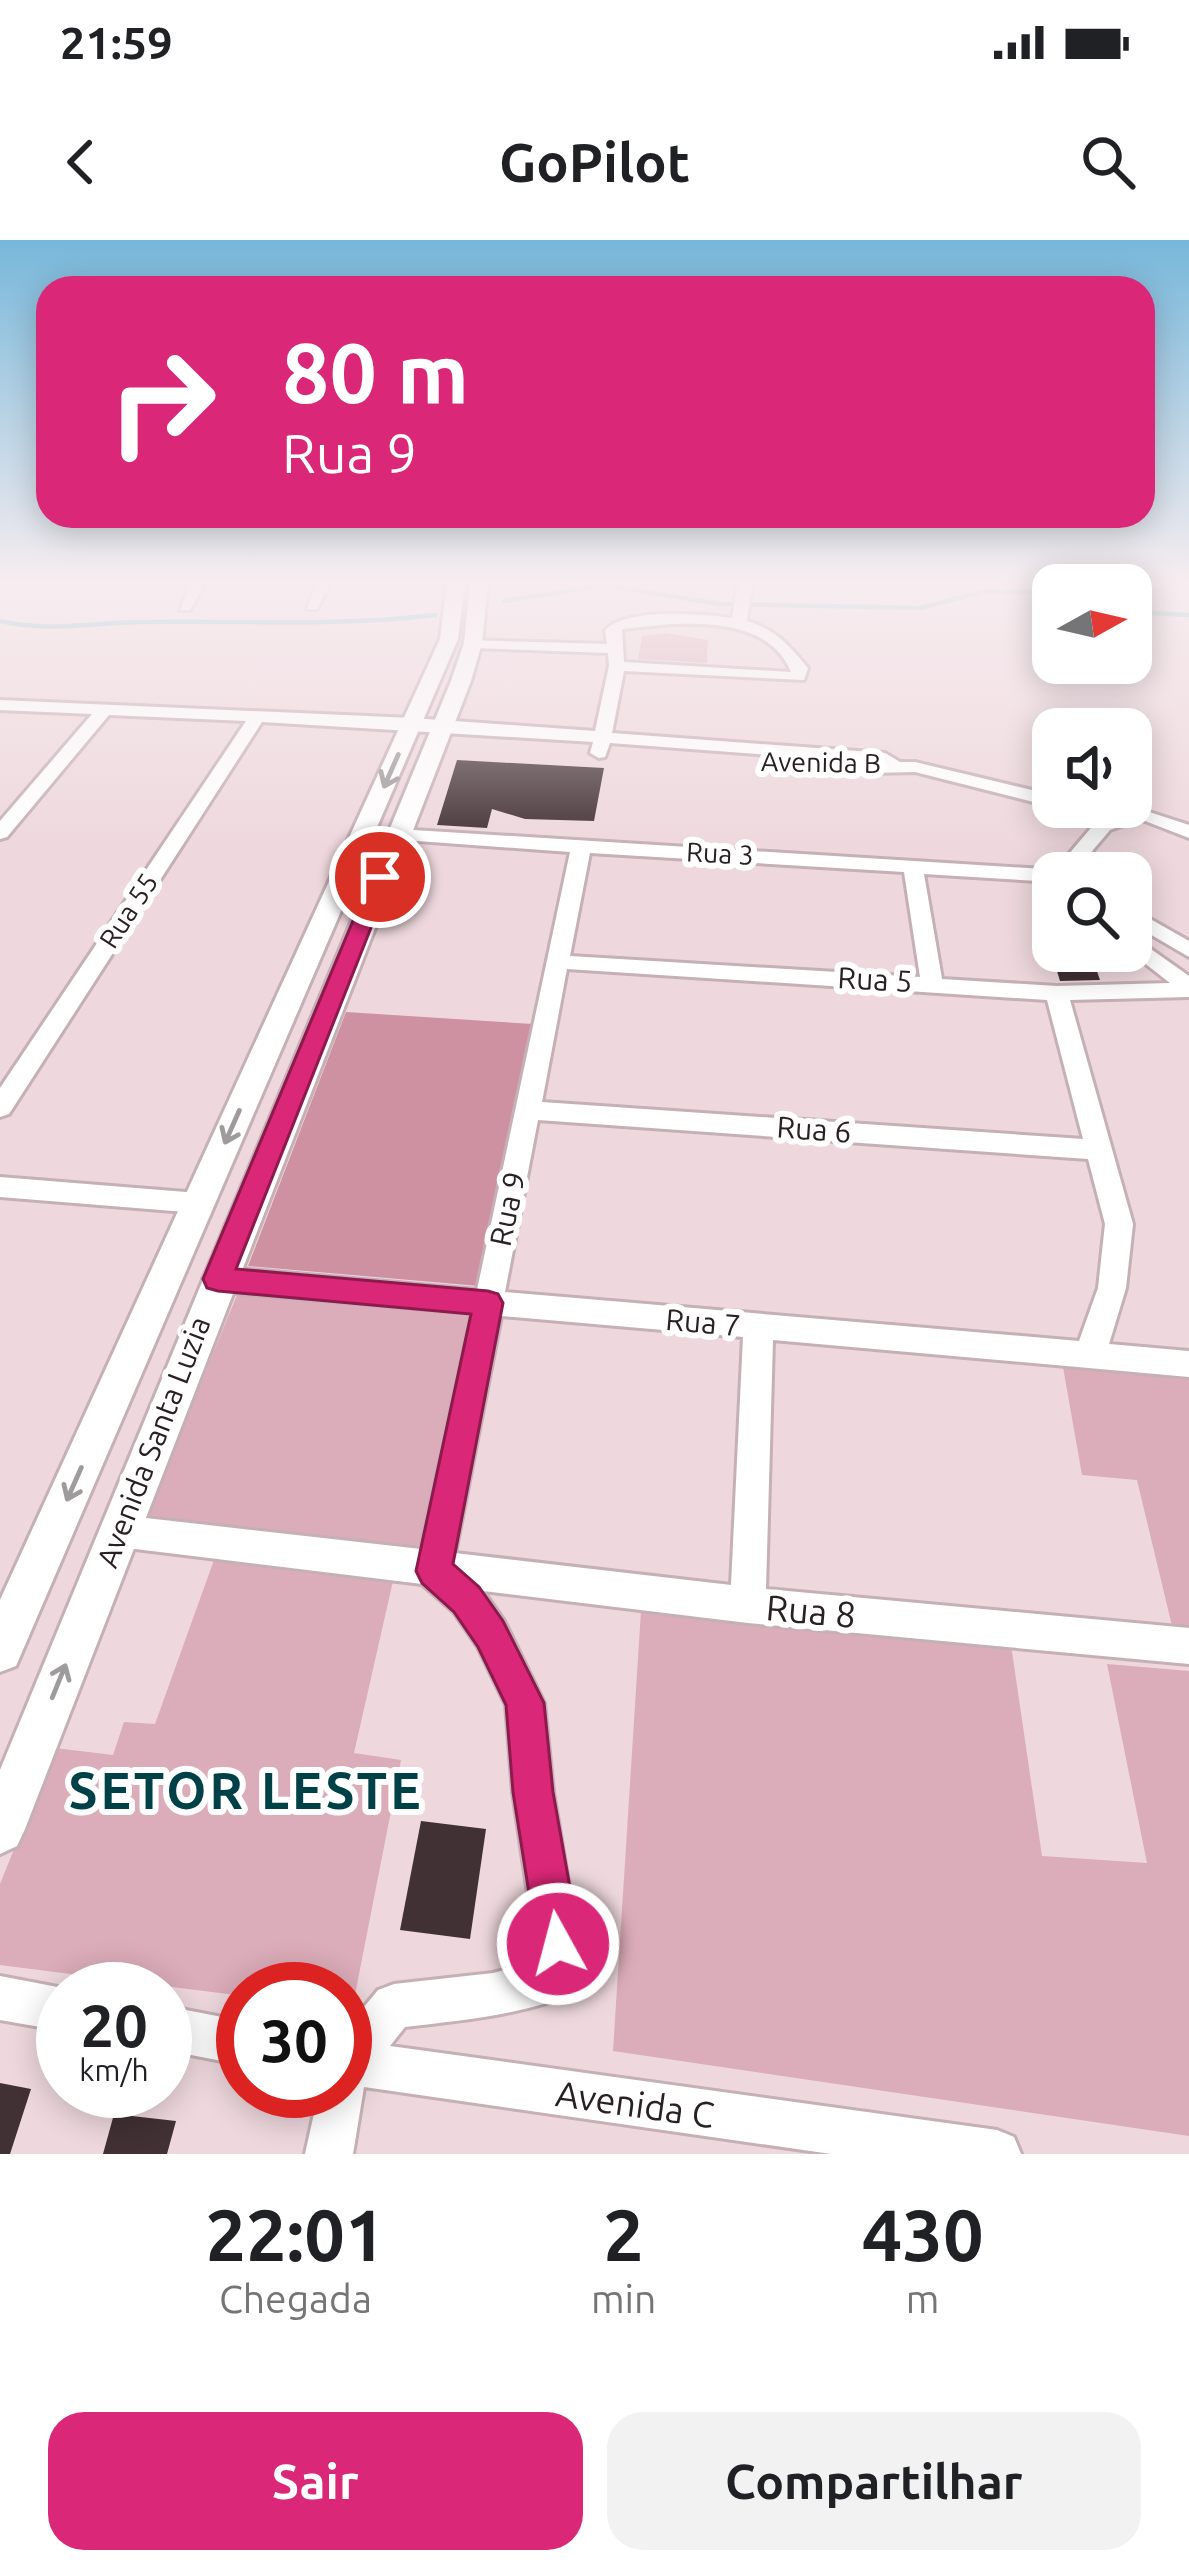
<!DOCTYPE html>
<html lang="pt">
<head>
<meta charset="utf-8">
<style>
  body { margin:0; font-family:Ubuntu,sans-serif; background:#f2f2f2; color:#202124; height:100vh; display:flex; flex-direction:column; font-size:45px; white-space:nowrap }
  * { box-sizing:border-box; margin:0 }
  p { font-size:39px; color:#757577 }
  .icon { flex:none; width:66px; height:66px; fill:none; stroke:currentColor; stroke-width:2; stroke-linecap:round; stroke-linejoin:round }
  .map { position:relative; height:1914px; overflow:hidden }
  .details { display:flex; flex-direction:column; background:#fff; flex:1 }
  .details>* { flex:none }
  .top-card { position:absolute; left:36px; top:36px; width:1119px; height:252px; border-radius:36px; box-shadow:0 6px 30px #0003; background:#db2777; color:#fff; overflow:hidden }
  .needle { width:78px; rotate:82deg }
  .buttons { position:absolute; left:1032px; top:324px; display:grid; gap:24px }
  .buttons a { display:grid; place-items:center; width:120px; height:120px; border-radius:24px; background:#fff; box-shadow:0 6px 30px #0003; font-size:60px }
  .speed { position:absolute; left:36px; top:1722px; display:flex; gap:24px; font-size:60px; font-weight:700; text-align:center }
  .speed>* { display:grid; place-content:center; width:156px; height:156px; border-radius:50%; background:#fff; box-shadow:0 6px 30px #0003; line-height:1 }
  .speed small { font-size:30px; font-weight:400 }
  .speed .limit { border:18px solid #d22; background:#fff; color:#111 }
  .pin { position:absolute; display:grid; place-items:center; width:102px; height:102px; color:#fff; margin:-51px; border:6px solid #fff; border-radius:50%; box-shadow:0 3px 12px #0007 }
  .me { position:absolute; width:132px; margin:-66px; rotate:353deg; stroke-linejoin:round; filter:drop-shadow(0 0 9px #0008) }
  .turn { display:flex; align-items:center; gap:42px; height:252px; padding:0 48px; font-size:54px }
  .turn .icon { width:156px; height:156px; stroke-width:2.5 }
  .turn b { display:block; font-size:84px; line-height:102px }
  .eta { display:flex; justify-content:space-evenly; align-items:center; height:204px; text-align:center }
  .eta b { font-size:72px; font-weight:600; line-height:84px }
  .primary-button { display:flex; gap:24px; margin-top:auto; padding:24px 48px }
  .primary-button a { flex:1; height:138px; border-radius:36px; background:#db2777; color:#fff; font-size:48px; font-weight:600; line-height:138px; text-align:center }
  .primary-button a+a { background:#f2f2f2; color:#202124 }
  .status { display:flex; justify-content:space-between; align-items:center; height:84px; padding:0 60px; background:#fff; direction:ltr }
  .status svg { height:33px; fill:currentColor }
  header { display:flex; justify-content:space-between; align-items:center; height:156px; padding:0 48px; background:#fff; font-size:54px; font-weight:600 }
  .map>svg:first-child { display:block }
</style>
</head>
<body>
<div class="status"><b>21:59</b><svg viewBox="0 0 49 12"><path d="M0 12V9h3v3zM5 12V6h3v6zM10 12V3h3v9zM15 12V0h3v12zM26 1h20v11H26zM47 4h2v5h-2z"/></svg></div>
<header><svg class="icon" aria-label="back" viewBox="0 0 24 24"><path d="M15 5l-7 7 7 7"/></svg>GoPilot<svg class="icon" aria-label="search" viewBox="0 0 24 24"><circle cx="10" cy="10" r="6"/><path d="M15 15l6 6"/></svg></header>
<div class="map">
<svg width="1189" height="1914" viewBox="0 0 1189 1914">
  <rect width="100%" height="100%" fill="#eed8dd"/>
  <g fill="#dbacb9">
    <path d="M666,393L708,400L707,423L638,419L642,396Z"/>
    <path d="M237,1055L472,1075L421,1308L145,1278Z"/>
    <path d="M1063,1127L1189,1138V1391L1173,1390L1137,1240L1082,1235Z"/>
    <path d="M214,1320L393,1341L354,1513L401,1520L352,1770L345,1769V1749H243V1756L0,1725V1644L55,1508L113,1515L124,1482L155,1484Z"/>
    <path d="M641,1371L1011,1405L1042,1616L1147,1623L1107,1424L1189,1431V1896L613,1811Z"/>
  </g>
  <path fill="#ce91a2" d="M346,772L533,784L479,1046L248,1026Z"/>
  <g fill="none" stroke-linecap="round" stroke-linejoin="round">
    <g stroke="#6fbbc4" stroke-width="4.5">
      <path d="M504,361L605,345L720,364L920,368L986,351L1033,352L1053,359"/>
      <path d="M1131,372L1189,375"/>
      <path d="M0,381C47,392 91,383 138,382C238,380 336,387 435,375"/>
    </g>
  </g>
  <g fill="#413034">
    <path d="M457,520L604,528L594,581L525,579L492,569L487,588L437,585Z"/>
    <path d="M1051,711H1090L1100,740L1060,741Z"/>
    <path d="M421,1581L486,1589L470,1699L400,1690Z"/>
    <path d="M0,1843L31,1849L10,1914H0Z"/>
    <path d="M114,1874L176,1881L167,1914H103Z"/>
  </g>
  <g fill="none" stroke-linecap="round" stroke-linejoin="round">
    <defs>
      <g id="minor">
        <path d="M191,343H205L190,370H180Z"/>
        <path d="M317,343H331L317,369H307Z"/>
        <path d="M738,343H752L747,381C775,389 790,406 808,428L804,440L624,431L612,493L885,513L900,522H915L1053,555V567L915,532L872,533V525L880,523L610,503L605,517L599,518L590,513L593,502L262,482L9,874L0,877V848L246,481L109,475L7,597L0,599V581L92,474L0,470V460L412,478L595,491L609,426L608,413L473,408L468,406V400L607,404L605,391C624,367 704,374 732,378ZM672,384C717,383 771,385 791,432L624,422L622,389Z"/>
        <path d="M1131,566L1189,585V598L1140,579L1110,590L1082,623L1086,633H1066L1062,622L1096,582L1120,576L1080,573L1071,567Z"/>
        <path d="M397,589L1043,629L1053,633V648L1038,641L924,634L942,739L1057,746L1170,743L1129,711L1131,695L1189,736V757L1070,760L1133,984L1126,1048L1109,1104L1189,1111V1137L773,1100L766,1349L1189,1388V1424L748,1383L483,1351L504,1381L544,1463L553,1552L584,1737L577,1752C523,1775 464,1780 405,1787L390,1806L997,1890L1014,1897L1021,1914H831L364,1847L353,1914H305L319,1851H345V1790L378,1750L394,1744L493,1733L538,1721L513,1552L506,1465L478,1407L454,1372L422,1344L119,1307L107,1303L102,1291L107,1279L119,1275L421,1309L472,1073L217,1051L207,1047L203,1039L207,1031L217,1027L477,1050L570,612L390,599V591ZM590,613L904,632L920,737L570,716ZM567,729L1047,760L1083,899L542,862ZM538,880L1088,919L1105,984L1098,1048L1079,1101L505,1052ZM501,1076L743,1097L731,1345L455,1313Z"/>
        <path d="M1131,668L1189,701V717L1131,683Z"/>
        <path d="M0,937L198,953L208,956L212,963L208,970L198,973L0,957Z"/>
        <path d="M0,1736L68,1749H63V1791L0,1780Z"/>
        <path d="M165,1766L243,1781V1825L165,1810Z"/>
      </g>
      <g id="tertiary">
        <path d="M447,343H465L458,399L16,1426L0,1432V1360L440,399Z"/>
        <path d="M470,343H488L482,403L471,441L25,1589L17,1606L0,1614V1530L451,441L464,403Z"/>
      </g>
    </defs>
    <use href="#minor" stroke="#c5b0b5" stroke-width="6"/>
    <use href="#tertiary" stroke="#c5b0b5" stroke-width="6"/>
    <use href="#minor" fill="#fff" fill-rule="evenodd"/>
    <use href="#tertiary" fill="#fff" fill-rule="evenodd"/>
  </g>
  <defs><path id="oneway-shaft" d="M-6 0H5M1.5-3L5.5 0L1.5 3" fill="none" stroke-width="1.6" stroke-linecap="round" stroke-linejoin="round" transform="scale(3)"/></defs>
  <g stroke="#9e9b9c">
    <use href="#oneway-shaft" transform="translate(391 531) rotate(114)"/>
    <use href="#oneway-shaft" transform="translate(232 887) rotate(114)"/>
    <use href="#oneway-shaft" transform="translate(74 1244) rotate(114)"/>
    <use href="#oneway-shaft" transform="translate(59 1441) rotate(-68)"/>
  </g>
  <linearGradient id="sky" x2="0" y2="1"><stop stop-color="#77b7da"/><stop offset="0.56" stop-color="#f7edf0"/><stop offset="1" stop-color="#f7edf0" stop-opacity="0"/></linearGradient>
  <rect width="1189" height="611" fill="url(#sky)"/>
  <path fill="#db2777" stroke="#8e194d" stroke-width="3" d="M373,633L391,637L236,1029L488,1051L498,1054L503,1063L453,1324L479,1347L503,1381L544,1463L553,1552L580,1704L574,1719L558,1726L543,1719L537,1704L513,1552L506,1465L478,1407L454,1372L422,1343L416,1331L471,1074L218,1051L207,1048L203,1039Z"/>
  <g text-anchor="middle" stroke-width="12" stroke-linejoin="round" paint-order="stroke">
    <g font-size="27" fill="#282022" stroke="#fff">
      <text transform="translate(821 523) rotate(1)" y="9">Avenida B</text>
      <text transform="translate(720 614) rotate(3)" y="9">Rua 3</text>
      <text transform="translate(129 671) rotate(-57)" y="9">Rua 55</text>
    </g>
    <g font-size="30" fill="#282022" stroke="#fff">
      <text transform="translate(875 740) rotate(3)" y="10">Rua 5</text>
      <text transform="translate(814 890) rotate(4)" y="10">Rua 6</text>
      <text transform="translate(508 969) rotate(-78)" y="10">Rua 9</text>
      <text transform="translate(703 1083) rotate(5)" y="10">Rua 7</text>
      <text transform="translate(154 1202) rotate(-69)" y="10">Avenida Santa Luzia</text>
    </g>
    <g font-size="36" fill="#282022" stroke="#fff">
      <text transform="translate(811 1371) rotate(5)" y="13">Rua 8</text>
      <text transform="translate(635 1864) rotate(8)" y="13">Avenida C</text>
    </g>
    <g font-size="51" font-weight="bold" letter-spacing="3" fill="#004148" stroke="#fff">
      <text x="246" y="1569">SETOR LESTE</text>
    </g>
  </g>
</svg>
<div class="buttons">
<a><svg class="needle" viewBox="-14 -14 28 28"><path d="M0-13l5 13h-10z" fill="#e53935"/><path d="M0 13l5-13h-10z" fill="#757577"/></svg></a>
<a><svg class="icon" aria-label="sound" viewBox="0 0 24 24"><path d="M4 9h4l5-4v14l-5-4H4zM17 9q2 3 0 6"/></svg></a>
<a><svg class="icon" aria-label="search" viewBox="0 0 24 24"><circle cx="10" cy="10" r="6"/><path d="M15 15l6 6"/></svg></a>
</div>
<div class="speed"><div>20<small>km/h</small></div><div class="limit">30</div></div>
<div class="pin" style="left:380px;top:637px;background:#d93025"><svg class="icon" aria-label="arrive" viewBox="0 0 24 24"><path d="M6 21V4h12l-3 4 3 4H6"/></svg></div>
<svg class="me" style="left:558px;top:1704px" viewBox="-20 -20 40 40"><circle r="17" fill="#db2777" stroke="#fff" stroke-width="3"/><path d="M0-11L8 9 0 5-8 9z" fill="#fff"/></svg>
<div class="top-card">
<div class="turn"><svg class="icon" aria-label="right" viewBox="0 0 24 24"><path d="M7 20v-9h11M14 6l5 5-5 5"/></svg><div><b>80 m</b>Rua 9</div></div>
</div>
</div>
<section class="details">
<div class="eta">
<div><b>22:01</b><p>Chegada</p></div>
<div><b>2</b><p>min</p></div>
<div><b>430</b><p>m</p></div>
</div>
<div class="primary-button"><a>Sair</a><a>Compartilhar</a></div>
</section>
</body>
</html>
